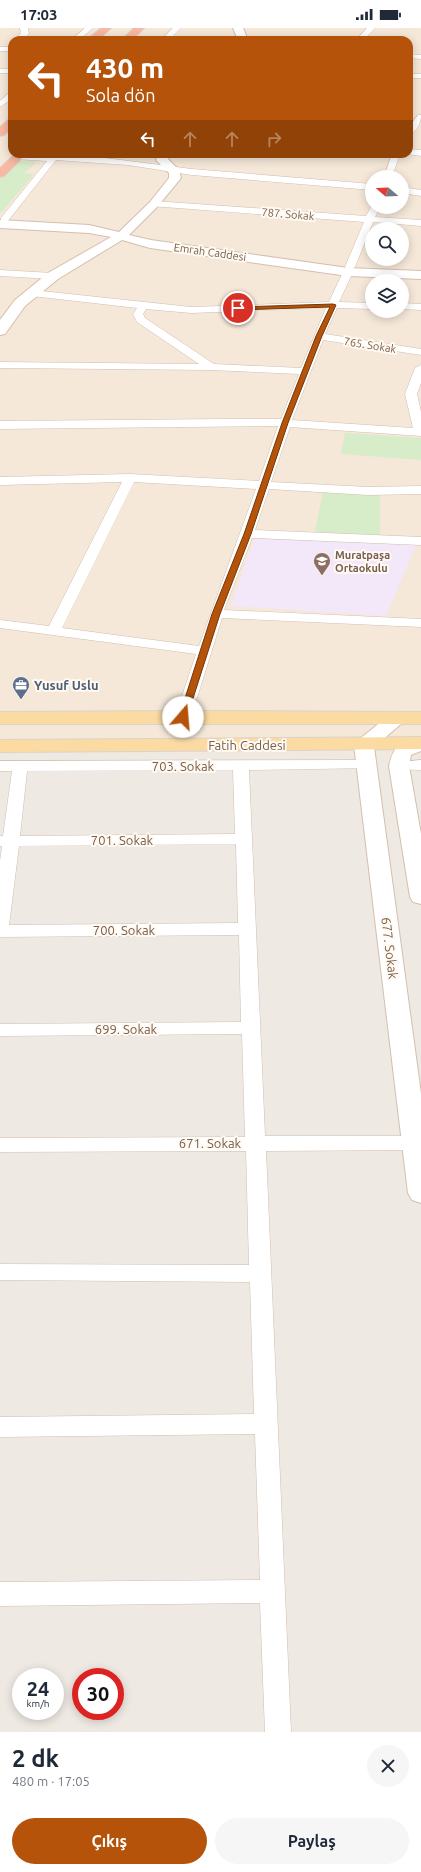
<!DOCTYPE html>
<html lang="tr">
<head>
<meta charset="utf-8">
<style>
  body { margin:0; font-family:Ubuntu,sans-serif; background:#f6f6f7; color:#1f2937; height:100vh; display:flex; flex-direction:column; font-size:15px; white-space:nowrap }
  * { box-sizing:border-box; margin:0 }
  p { font-size:13px; color:#747a83 }
  .icon { flex:none; width:22px; height:22px; fill:none; stroke:currentColor; stroke-width:2; stroke-linecap:round; stroke-linejoin:round }
  .map { position:relative; height:1704px; overflow:hidden }
  .side { display:flex; flex-direction:column; background:#fff; flex:1 }
  .side>* { flex:none }
  .top-card { position:absolute; left:8px; top:8px; width:405px; height:122px; border-radius:12px; box-shadow:0 2px 10px #0003; background:#b45309; color:#fff; overflow:hidden }
  .needle { width:26px; rotate:289deg }
  .buttons { position:absolute; left:365px; top:142px; display:grid; gap:8px }
  .buttons a { display:grid; place-items:center; width:44px; height:44px; border-radius:50%; background:#fff; box-shadow:0 2px 10px #0003; font-size:20px }
  .speed { position:absolute; left:12px; top:1640px; display:flex; gap:8px; font-size:20px; font-weight:700; text-align:center }
  .speed>* { display:grid; place-content:center; width:52px; height:52px; border-radius:50%; background:#fff; box-shadow:0 2px 10px #0003; line-height:1 }
  .speed small { font-size:10px; font-weight:400 }
  .speed .limit { border:6px solid #d22; background:#fff; color:#111 }
  .pin { position:absolute; display:grid; place-items:center; width:34px; height:34px; color:#fff; margin:-17px; border:2px solid #fff; border-radius:50%; box-shadow:0 1px 4px #0007 }
  .me { position:absolute; width:44px; margin:-22px; rotate:18deg; stroke-linejoin:round; filter:drop-shadow(0 0 3px #0008) }
  .turn { display:flex; align-items:center; gap:14px; height:84px; padding:0 12px; font-size:18px }
  .turn .icon { width:52px; height:52px; stroke-width:2.5 }
  .turn b { display:block; font-size:28px; line-height:34px }
  .lanes { display:flex; align-items:center; height:38px; padding:0 12px; background:#0003; justify-content:center; gap:20px; direction:ltr }
  .lanes .off { opacity:.35 }
  .round { display:grid; place-items:center; flex:none; width:42px; height:42px; border-radius:21px; background:#f6f6f7 }
  .headline { display:flex; align-items:center; justify-content:space-between; height:68px; padding:0 12px }
  h1 { font-size:24px; font-weight:600; line-height:30px }
  .button { display:flex; gap:8px; margin-top:auto; padding:8px 12px }
  .button a { flex:1; height:46px; border-radius:24px; background:#b45309; color:#fff; font-size:16px; font-weight:600; line-height:46px; text-align:center }
  .button a+a { background:#f6f6f7; color:#1f2937 }
  .status { display:flex; justify-content:space-between; align-items:center; height:28px; padding:0 20px; background:#fff; direction:ltr }
  .status svg { height:11px; fill:currentColor }
  .map>svg:first-child { display:block }
</style>
</head>
<body>
<div class="status"><b>17:03</b><svg viewBox="0 0 49 12"><path d="M0 12V9h3v3zM5 12V6h3v6zM10 12V3h3v9zM15 12V0h3v12zM26 1h20v11H26zM47 4h2v5h-2z"/></svg></div>
<div class="map">
<svg width="421" height="1704" viewBox="0 0 421 1704">
  <rect width="100%" height="100%" fill="#fdf6eb"/>
  <path fill="#f5e8d9" fill-rule="evenodd" d="M0,0H421V1704H0ZM12,12H409V126H12ZM372,149H402V179H372ZM372,201H402V231H372ZM372,253H402V283H372ZM21,1649H55V1683H21ZM81,1649H115V1683H81Z"/>
  <path fill="#efe9e3" fill-rule="evenodd" d="M58,724L421,726V1704H0V726ZM21,1649H55V1683H21ZM81,1649H115V1683H81Z"/>
  <path fill="#f3e7fa" d="M255,509L416,517L386,588L231,578Z"/>
  <g fill="#d7ecc8">
    <path d="M19,133L37,134L24,145L34,146L0,186V151Z"/>
    <path d="M345,405L421,410V432L341,426Z"/>
    <path d="M323,463L380,466V507L315,504Z"/>
  </g>
  <g fill="none" stroke-linecap="round" stroke-linejoin="round">
    <defs>
      <g id="street">
        <path d="M20,0H28L29,6L22,12H14L21,5Z"/>
        <path d="M85,0H93L79,12H71Z"/>
        <path d="M173,0H181L169,12H161Z"/>
        <path d="M367,0H375L364,12H356Z"/>
        <rect x="0" y="19" width="12" height="4"/>
        <path d="M409,26L421,27V31L409,30Z"/>
        <rect x="0" y="41" width="12" height="4"/>
        <rect x="409" y="46" width="12" height="4"/>
        <path d="M9,65H12V71L0,79V73Z"/>
        <path d="M418,87H421C421,95 417,104 409,106V99Z"/>
        <path d="M409,121L421,122V128L407,126H409Z"/>
        <path d="M18,126H55L105,130L192,141L372,156V162L192,147L128,137L56,132L7,194H1V190L47,133L15,131L14,129Z"/>
        <path d="M392,126H400L392,149H384Z"/>
        <path d="M402,159L421,162V168L402,165Z"/>
        <path d="M154,173L366,188L372,177V179H380L375,189L421,192V198L373,194L355,239L351,242L353,244L339,274L372,275V281L337,280L325,306L421,321V327L323,312L292,392L413,400L405,366L415,340L421,337V355L417,366L421,384V408L290,399L271,454L368,459L421,458V466L368,467L269,461L255,502L421,509V517L252,510L224,582L421,591V599L222,590L191,689L188,692L183,694L178,692L175,689L196,626L0,600V592L49,598L122,454L0,457V449L130,446L259,453L278,398L0,401V393L226,391H281L299,346L211,342L0,340V334L199,336L137,294L133,286L137,280L32,268L27,265L32,262L191,279L329,274L343,244L347,241L345,239L364,194L151,178L149,176L151,174ZM326,280L301,340L214,336L145,290L143,286L146,281L191,285ZM134,454L256,461L199,618L62,600Z"/>
        <path d="M0,242L53,245L58,248L53,251L0,248Z"/>
        <path d="M402,275L421,276V282L402,281Z"/>
        <path d="M367,732L373,734L375,737L373,740L249,742L265,1108H421V1122L266,1123L291,1704H265L260,1575L0,1578V1554L260,1552L255,1406L0,1409V1389L254,1386L250,1254L0,1252V1236L249,1237L246,1123L0,1124V1110L245,1109L242,1006L0,1008V996L241,994L239,907L0,909V833L2,818H0V808H3L12,743H0V733ZM233,742L235,806L20,808L27,743ZM236,816L238,895L9,897L19,818Z"/>
        <path d="M421,732V742L393,741L391,738L393,735Z"/>
      </g>
      <g id="secondary">
        <path d="M233,0H243L248,12H238Z"/>
        <path d="M159,126H169L168,131L179,142L181,150L158,178L129,207L151,212L348,240L421,243V251L348,248L150,220L122,212L58,251L25,278L5,306L0,307V292L15,272L48,245L111,209L89,205L0,200V192L89,197L119,204L150,174L169,150V145L156,132Z"/>
        <path d="M398,684L405,686L408,690L374,719L421,1066V1175L412,1172L408,1165L354,717L357,713L391,686Z"/>
        <path d="M421,710V723L411,727L409,738L421,806V876L413,874L410,869L389,738C394,716 400,715 421,710Z"/>
      </g>
      <g id="primary">
        <path d="M183,683L421,684V696H0V684Z"/>
        <path d="M421,709V721L0,724V712Z"/>
      </g>
      <g id="highway">
        <path d="M101,0H111L98,12H87Z"/>
        <path d="M134,0H144L132,12H122Z"/>
        <path d="M12,91V100L4,107L0,108V99L8,92Z"/>
        <path d="M15,126H26L4,148L0,149V140Z"/>
      </g>
    </defs>
    <use href="#street" stroke="#d1beaf" stroke-width="1"/>
    <use href="#secondary" stroke="#d4bfad" stroke-width="2"/>
    <use href="#primary" stroke="#dad2cd" stroke-width="2"/>
    <use href="#highway" stroke="#dad2cd" stroke-width="2"/>
    <use href="#street" fill="#fff" fill-rule="evenodd"/>
    <use href="#secondary" fill="#fff" fill-rule="evenodd"/>
    <use href="#primary" fill="#fcdba3" fill-rule="evenodd"/>
    <use href="#highway" fill="#f8b8a1" fill-rule="evenodd"/>
  </g>
  <path fill="#b45309" stroke="#753606" d="M333,276L336,277L322,308L288,395L251,506L220,586L187,689L186,691H180L179,689L212,586L244,506L282,395L316,308L330,279L238,282L236,280L238,279Z"/>
  <defs>
    <symbol id="school-pin" viewBox="-11 -11 22 30"><path d="M0 17L-7.5 6A9.5 9.5 0 1 1 7.5 6Z" fill="#8d6e63" stroke="#fffaf2"/><path d="M0-5L7-2L0 1L-7-2ZM-4 1L0 2.5L4 1V4Q0 6-4 4Z" fill="#fff"/></symbol>
    <symbol id="office-pin" viewBox="-11 -11 22 30"><path d="M0 17L-7.5 6A9.5 9.5 0 1 1 7.5 6Z" fill="#5c6f8a" stroke="#fffaf2"/><path d="M-6-3h4V-5.5h4V-3h4V5H-6ZM-1-4.5V-3h2v-1.5ZM-6 0V1H6V0Z" fill="#fff"/></symbol>
  </defs>
  <g fill-rule="evenodd">
    <use href="#school-pin" x="312" y="523" width="20" height="27"/>
    <use href="#office-pin" x="11" y="647" width="20" height="27"/>
  </g>
  <g text-anchor="middle" stroke-width="4" stroke-linejoin="round" paint-order="stroke">
    <g font-size="11" fill="#7a5d4c" stroke="#fffaf2">
      <text transform="translate(288 186) rotate(5)" y="4">787. Sokak</text>
      <text transform="translate(210 224) rotate(8)" y="4">Emrah Caddesi</text>
      <text transform="translate(370 317) rotate(9)" y="4">765. Sokak</text>
    </g>
    <g font-size="11" font-weight="bold" fill="#785e54" stroke="#fffaf2" text-anchor="start">
      <text x="335" y="531">Muratpaşa<tspan x="335" dy="13">Ortaokulu</tspan></text>
    </g>
    <g font-size="13" font-weight="bold" fill="#4e5e75" stroke="#fffaf2" text-anchor="start">
      <text x="34" y="662">Yusuf Uslu</text>
    </g>
    <g font-size="13" fill="#7a5d4c" stroke="#fffaf2">
      <text x="247" y="722">Fatih Caddesi</text>
      <text x="183" y="743">703. Sokak</text>
      <text x="122" y="817">701. Sokak</text>
      <text x="124" y="907">700. Sokak</text>
      <text transform="translate(390 920) rotate(83)" y="5">677. Sokak</text>
      <text x="126" y="1006">699. Sokak</text>
      <text x="210" y="1120">671. Sokak</text>
    </g>
  </g>
</svg>
<div class="buttons">
<a><svg class="needle" viewBox="-14 -14 28 28"><path d="M0-13l5 13h-10z" fill="#e53935"/><path d="M0 13l5-13h-10z" fill="#747a83"/></svg></a>
<a><svg class="icon" aria-label="search" viewBox="0 0 24 24"><circle cx="10" cy="10" r="6"/><path d="M15 15l6 6"/></svg></a>
<a><svg class="icon" aria-label="layers" viewBox="0 0 24 24"><path d="M12 4l9 5-9 5-9-5zM3 14l9 5 9-5"/></svg></a>
</div>
<div class="speed"><div>24<small>km/h</small></div><div class="limit">30</div></div>
<div class="pin" style="left:238px;top:280px;background:#d93025"><svg class="icon" aria-label="arrive" viewBox="0 0 24 24"><path d="M6 21V4h12l-3 4 3 4H6"/></svg></div>
<svg class="me" style="left:183px;top:689px" viewBox="-20 -20 40 40"><circle r="19" fill="#fff"/><path d="M0-13L10 11 0 6-10 11z" fill="#b45309"/></svg>
<div class="top-card">
<div class="turn"><svg class="icon" aria-label="left" viewBox="0 0 24 24"><path d="M17 20v-9H6M10 6l-5 5 5 5"/></svg><div><b>430 m</b>Sola dön</div></div>
<div class="lanes"><svg class="icon" aria-label="left" viewBox="0 0 24 24"><path d="M17 20v-9H6M10 6l-5 5 5 5"/></svg><svg class="icon off" aria-label="ahead" viewBox="0 0 24 24"><path d="M12 20V5M6 11l6-6 6 6"/></svg><svg class="icon off" aria-label="ahead" viewBox="0 0 24 24"><path d="M12 20V5M6 11l6-6 6 6"/></svg><svg class="icon off" aria-label="right" viewBox="0 0 24 24"><path d="M7 20v-9h11M14 6l5 5-5 5"/></svg></div>
</div>
</div>
<section class="side">
<div class="headline"><div><h1>2 dk</h1><p>480 m · 17:05</p></div><a class="round"><svg class="icon" aria-label="close" viewBox="0 0 24 24"><path d="M6 6l12 12M18 6L6 18"/></svg></a></div>
<div class="button"><a>Çıkış</a><a>Paylaş</a></div>
</section>
</body>
</html>
